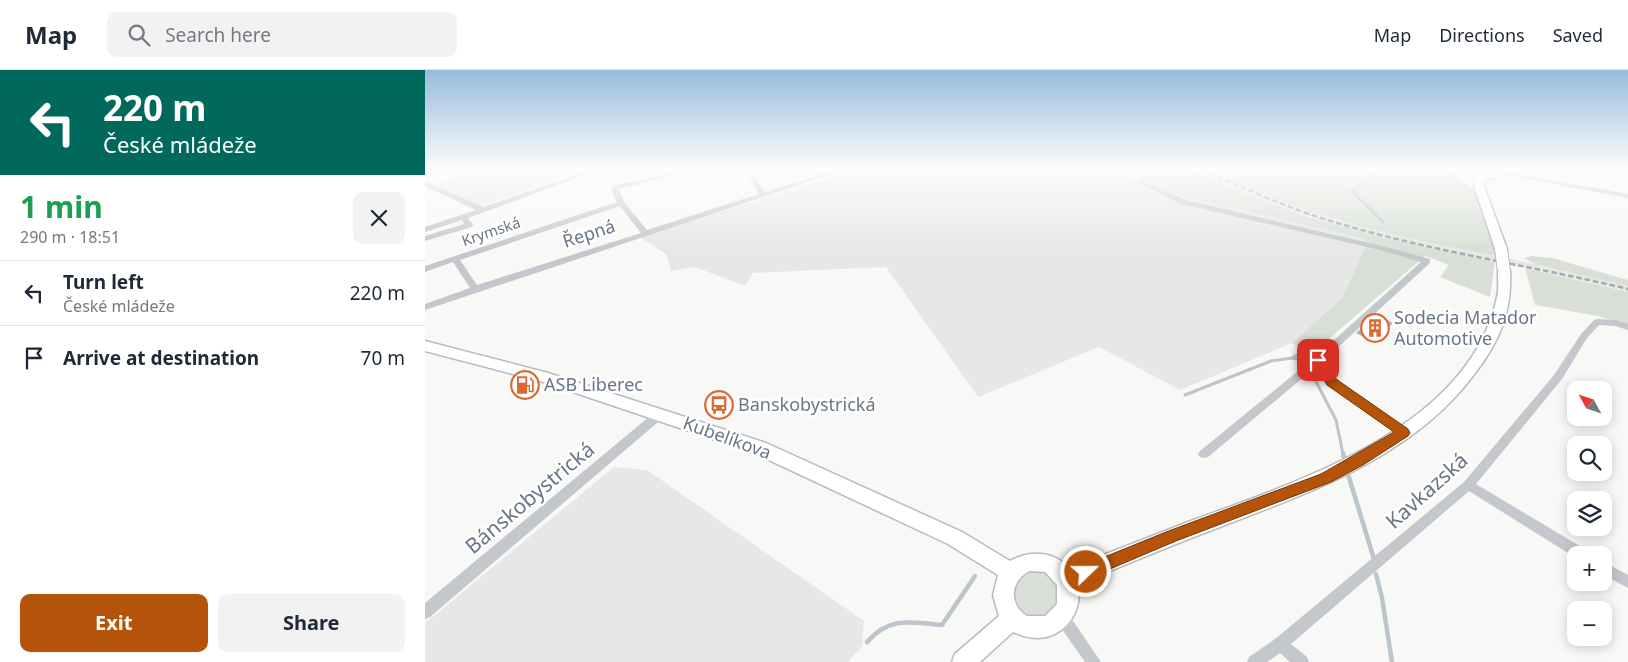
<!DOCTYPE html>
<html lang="en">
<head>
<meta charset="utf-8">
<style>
  body { margin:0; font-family:"Noto Sans",sans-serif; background:#f2f2f3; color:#1f2937; height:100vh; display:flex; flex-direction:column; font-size:19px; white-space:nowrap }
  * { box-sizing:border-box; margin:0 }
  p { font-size:16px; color:#747a83 }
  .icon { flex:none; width:28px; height:28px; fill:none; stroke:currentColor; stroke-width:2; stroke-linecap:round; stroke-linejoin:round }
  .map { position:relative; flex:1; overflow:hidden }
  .side { display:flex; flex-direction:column; background:#fff; width:425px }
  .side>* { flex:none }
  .banner { background:#00695c; color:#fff; overflow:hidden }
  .needle { width:32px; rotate:310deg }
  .controls { position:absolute; left:1142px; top:311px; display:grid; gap:10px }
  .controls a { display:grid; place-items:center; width:45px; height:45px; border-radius:10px; background:#fff; box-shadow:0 2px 12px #0003; font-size:25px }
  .pin { position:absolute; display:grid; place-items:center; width:42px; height:42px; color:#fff; margin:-21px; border-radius:10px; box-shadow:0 2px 8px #0006 }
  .me { position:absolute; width:55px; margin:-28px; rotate:68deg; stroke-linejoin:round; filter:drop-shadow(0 0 4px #0008) }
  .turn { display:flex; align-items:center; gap:18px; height:105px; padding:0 20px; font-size:22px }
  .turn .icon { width:65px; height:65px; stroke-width:2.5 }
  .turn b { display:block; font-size:35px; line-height:42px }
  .round { display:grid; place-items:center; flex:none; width:52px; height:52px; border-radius:10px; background:#f2f2f3 }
  .headline { display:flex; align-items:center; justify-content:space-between; height:85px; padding:0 20px }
  h1 { font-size:30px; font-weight:700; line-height:38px; color:#1e9e55 }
  .cta { display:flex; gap:10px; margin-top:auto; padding:10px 20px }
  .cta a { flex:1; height:58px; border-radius:10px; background:#b45309; color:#fff; font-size:20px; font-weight:700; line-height:58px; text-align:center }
  .cta a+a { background:#f2f2f3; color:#1f2937 }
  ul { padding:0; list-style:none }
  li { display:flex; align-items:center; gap:15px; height:65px; padding:0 20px; border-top:1px solid #e0e1e3 }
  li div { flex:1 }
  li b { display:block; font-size:19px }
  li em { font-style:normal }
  header { display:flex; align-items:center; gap:30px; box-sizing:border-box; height:70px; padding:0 25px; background:#fff; border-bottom:1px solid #e0e1e3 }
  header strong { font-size:24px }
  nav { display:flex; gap:28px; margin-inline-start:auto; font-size:18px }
  .search { width:350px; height:45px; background:#f2f2f3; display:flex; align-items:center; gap:12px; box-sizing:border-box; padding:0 18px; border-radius:10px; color:#747a83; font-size:19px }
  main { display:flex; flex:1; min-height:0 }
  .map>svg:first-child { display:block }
</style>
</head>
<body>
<header>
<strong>Map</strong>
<div class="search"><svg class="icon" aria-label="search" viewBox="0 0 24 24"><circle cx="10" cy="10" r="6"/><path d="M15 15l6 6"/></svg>Search here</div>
<nav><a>Map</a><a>Directions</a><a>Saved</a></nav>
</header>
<main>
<section class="side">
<div class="banner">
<div class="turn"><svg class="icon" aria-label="left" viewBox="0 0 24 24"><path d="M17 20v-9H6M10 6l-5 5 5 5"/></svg><div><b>220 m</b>České mládeže</div></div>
</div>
<div class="headline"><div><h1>1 min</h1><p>290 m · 18:51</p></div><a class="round"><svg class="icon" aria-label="close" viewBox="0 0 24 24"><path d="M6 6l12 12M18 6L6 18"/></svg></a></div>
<ul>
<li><svg class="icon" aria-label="left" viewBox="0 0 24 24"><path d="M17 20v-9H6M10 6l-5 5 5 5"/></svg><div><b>Turn left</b><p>České mládeže</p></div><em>220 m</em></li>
<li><svg class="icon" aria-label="arrive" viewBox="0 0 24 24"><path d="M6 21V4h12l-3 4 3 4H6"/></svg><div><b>Arrive at destination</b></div><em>70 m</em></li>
</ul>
<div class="cta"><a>Exit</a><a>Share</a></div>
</section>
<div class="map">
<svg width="1203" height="592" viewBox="0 0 1203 592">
  <rect width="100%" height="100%" fill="#f8f8f6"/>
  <g fill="#e6e7e7">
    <path d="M52,99H124L141,106L56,136L12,116V114Z"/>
    <path d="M432,99H671L714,111L739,124H748L940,169V178L917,228L867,273L755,320L674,277L553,327L461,197L328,203L320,216L270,197L246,201L242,185L215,167Z"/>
    <path d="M770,99H782L831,122L917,151L1017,175L1110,194L1184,211L1203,216V222L1112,200L990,176L913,156L825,125Z"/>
    <path d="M189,397L222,400L439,551L437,576L423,592H0V553Z"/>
  </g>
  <g fill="#d9dfd7">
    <path d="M684,99H770L825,125L884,147L968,170L1070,192L1065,227L1015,207L1024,195L1000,186L885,285L867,273L917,228L940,178V169L748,124L709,105Z"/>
    <path d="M782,99H1029L1036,111L1050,119L1071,186C971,167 873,145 782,99Z"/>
    <path d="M1107,186L1127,188L1203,210V216L1110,194L1099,188Z"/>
    <path d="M1100,198L1203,222V256L1173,246L1110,235Z"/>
    <circle cx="611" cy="524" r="22"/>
  </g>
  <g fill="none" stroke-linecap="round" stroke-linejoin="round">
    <path stroke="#bcc5cb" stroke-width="2.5" d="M950,99V103L927,121L958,152"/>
    <g stroke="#bcc5cb" stroke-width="3">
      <path d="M872,285L867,288L879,291"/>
      <path d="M886,302L911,350L918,384"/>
      <path d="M760,325L846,291L867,288"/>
    </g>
    <g stroke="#bcc5cb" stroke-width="4.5">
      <path d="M918,383L920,392"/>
      <path d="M922,401L949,489"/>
      <path d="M951,504L957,528L967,592"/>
      <path d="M442,572C465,546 486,552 517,555L550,506"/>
    </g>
  </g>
  <path fill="#a9b0b6" stroke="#dadad8" d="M952,245L968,253L948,272L931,263Z"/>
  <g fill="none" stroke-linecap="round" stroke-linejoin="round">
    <defs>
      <g id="secondary">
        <path d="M1035,99C1046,99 1055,104 1067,103L1065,99H1075L1077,102L1075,107L1060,110L1059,116L1082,179L1080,182L1076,183L1070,179L1049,116L1050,108L1040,104Z"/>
        <path d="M1079,197L1085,201C1087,242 1075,270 1051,302C986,390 880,424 782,462C739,478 696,497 652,514C660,540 639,569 611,568C603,568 595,565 588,562L555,592H527L530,584L574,546L568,525L573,505L523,474L329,383L115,311L0,281V271L123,303L341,373L537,462L585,491C605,480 629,481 644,498C687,482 729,465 771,449C878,410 1045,356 1072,227C1074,219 1073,210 1073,201ZM605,501L620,502L632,515V534L620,546H602C584,535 584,511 605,501Z"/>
      </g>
    </defs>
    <use href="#secondary" stroke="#b7bbbf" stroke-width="3"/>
    <g fill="#c4c7cb" fill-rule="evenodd">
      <path d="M6,99H16L0,105V101Z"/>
      <path d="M168,99H177L43,148L48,155L47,157L0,171V166L39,154L37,150L0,162V157L51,140L0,116V111L58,137Z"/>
      <path d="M263,99H274L194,119L199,132L222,160L334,124L323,105L324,104H328L340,122L413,99H422L0,240V234L45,218L28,192L0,202V196L192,132L186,120L188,116ZM195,136L216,163L52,215L35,190Z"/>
      <path d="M1072,100L1203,124V128L1070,103L1069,102Z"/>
      <path d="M714,109L761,130L957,176L1005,189V193L898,291L911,309L982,360L984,363L982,366H974L903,315L892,296L783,387L779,388L775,387L773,384L775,381L889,288L996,192L955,180L756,134L712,112L711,111Z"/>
      <path d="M1172,249L1191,250L1203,254V260L1190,256L1174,255L1162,268L1137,309L1051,414L1163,481L1165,485H1151V488L1044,421L866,574L882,587L884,592H865L855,583L842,592H822L824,587L850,569L1039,412L1129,305L1156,264L1169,250Z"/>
      <path d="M235,340L239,341L240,344L239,347L5,547L0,549V533L231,341Z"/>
      <path d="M1179,492L1203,505V518L1179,505Z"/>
      <path d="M637,540L642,542L676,592H660L632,552L630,547L632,542Z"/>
    </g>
    <use href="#secondary" fill="#fff" fill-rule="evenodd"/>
    <path stroke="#a5aab0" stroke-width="2.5" stroke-dasharray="5.5 3" stroke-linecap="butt" d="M777,99C810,115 844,129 878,142C983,178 1095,193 1203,219"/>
    <defs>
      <path id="secondary-bridge" d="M1076,179L1079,201"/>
    </defs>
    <use href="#secondary-bridge" stroke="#b7bbbf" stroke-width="14" stroke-linecap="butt"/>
    <use href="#secondary-bridge" stroke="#fff" stroke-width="12"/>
  </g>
  <linearGradient id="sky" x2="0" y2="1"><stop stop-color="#96bbdc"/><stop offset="0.54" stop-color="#fcfcfb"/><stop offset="1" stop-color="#fcfcfb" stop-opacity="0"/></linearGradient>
  <rect width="1203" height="182" fill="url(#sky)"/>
  <path fill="#b45309" stroke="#753606" d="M893,286L897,287L911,309L983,359L985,363L983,366L938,395L906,412L751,471L666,507L661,509L655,507L653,502L655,497L741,462L896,404L969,362L902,315L887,290Z"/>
  <defs>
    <symbol id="building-ring" viewBox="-11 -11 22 22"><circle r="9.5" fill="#fff" stroke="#db6933" stroke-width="1.5"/><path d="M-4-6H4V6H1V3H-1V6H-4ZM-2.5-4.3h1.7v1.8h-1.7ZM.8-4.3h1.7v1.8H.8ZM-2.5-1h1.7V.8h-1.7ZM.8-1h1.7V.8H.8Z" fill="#db6933"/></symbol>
    <symbol id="fuel-ring" viewBox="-11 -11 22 22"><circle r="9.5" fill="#fff" stroke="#db6933" stroke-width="1.5"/><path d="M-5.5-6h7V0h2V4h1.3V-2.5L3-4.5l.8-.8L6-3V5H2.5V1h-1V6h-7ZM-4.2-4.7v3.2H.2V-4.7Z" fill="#db6933"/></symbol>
    <symbol id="bus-ring" viewBox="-11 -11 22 22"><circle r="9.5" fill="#fff" stroke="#db6933" stroke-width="1.5"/><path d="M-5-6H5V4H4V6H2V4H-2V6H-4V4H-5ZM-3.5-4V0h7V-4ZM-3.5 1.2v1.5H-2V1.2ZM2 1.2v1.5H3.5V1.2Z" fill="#db6933"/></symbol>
  </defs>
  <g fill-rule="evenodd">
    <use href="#building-ring" x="934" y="242" width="32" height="32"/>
    <use href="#fuel-ring" x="84" y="299" width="32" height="32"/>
    <use href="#bus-ring" x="278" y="319" width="32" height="32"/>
  </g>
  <g text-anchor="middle" stroke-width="5" stroke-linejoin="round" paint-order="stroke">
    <g font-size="15" fill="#697685" stroke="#fff">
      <text transform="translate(66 162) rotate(-19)" y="5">Krymská</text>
    </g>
    <g font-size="18" fill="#697685" stroke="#fff">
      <text transform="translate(164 164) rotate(-18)" y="6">Řepná</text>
      <text transform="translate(302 368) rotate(20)" y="6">Kubelíkova</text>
    </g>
    <g font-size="18" fill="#697685" stroke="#fff" text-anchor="start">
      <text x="969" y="254">Sodecia Matador<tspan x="969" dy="21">Automotive</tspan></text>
      <text x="119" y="321">ASB Liberec</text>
      <text x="313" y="341">Banskobystrická</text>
    </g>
    <g font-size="21" fill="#697685" stroke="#fff">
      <text transform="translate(1002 421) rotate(-42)" y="7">Kavkazská</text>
      <text transform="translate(105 428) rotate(-40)" y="7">Bánskobystrická</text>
    </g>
  </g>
</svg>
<div class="controls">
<a><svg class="needle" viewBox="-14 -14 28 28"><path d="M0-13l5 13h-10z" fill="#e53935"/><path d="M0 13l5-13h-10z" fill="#747a83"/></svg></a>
<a><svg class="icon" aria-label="search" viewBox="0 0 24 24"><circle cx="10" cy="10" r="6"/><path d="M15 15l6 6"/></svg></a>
<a><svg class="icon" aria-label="layers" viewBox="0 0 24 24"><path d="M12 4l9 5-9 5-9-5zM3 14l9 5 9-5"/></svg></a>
<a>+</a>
<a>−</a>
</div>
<div class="pin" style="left:893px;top:290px;background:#d93025"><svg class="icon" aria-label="arrive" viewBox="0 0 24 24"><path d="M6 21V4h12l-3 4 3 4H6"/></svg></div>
<svg class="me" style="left:661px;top:502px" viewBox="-20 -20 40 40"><circle r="17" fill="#b45309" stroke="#fff" stroke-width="3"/><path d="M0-11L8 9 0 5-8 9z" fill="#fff"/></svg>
</div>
</main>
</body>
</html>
